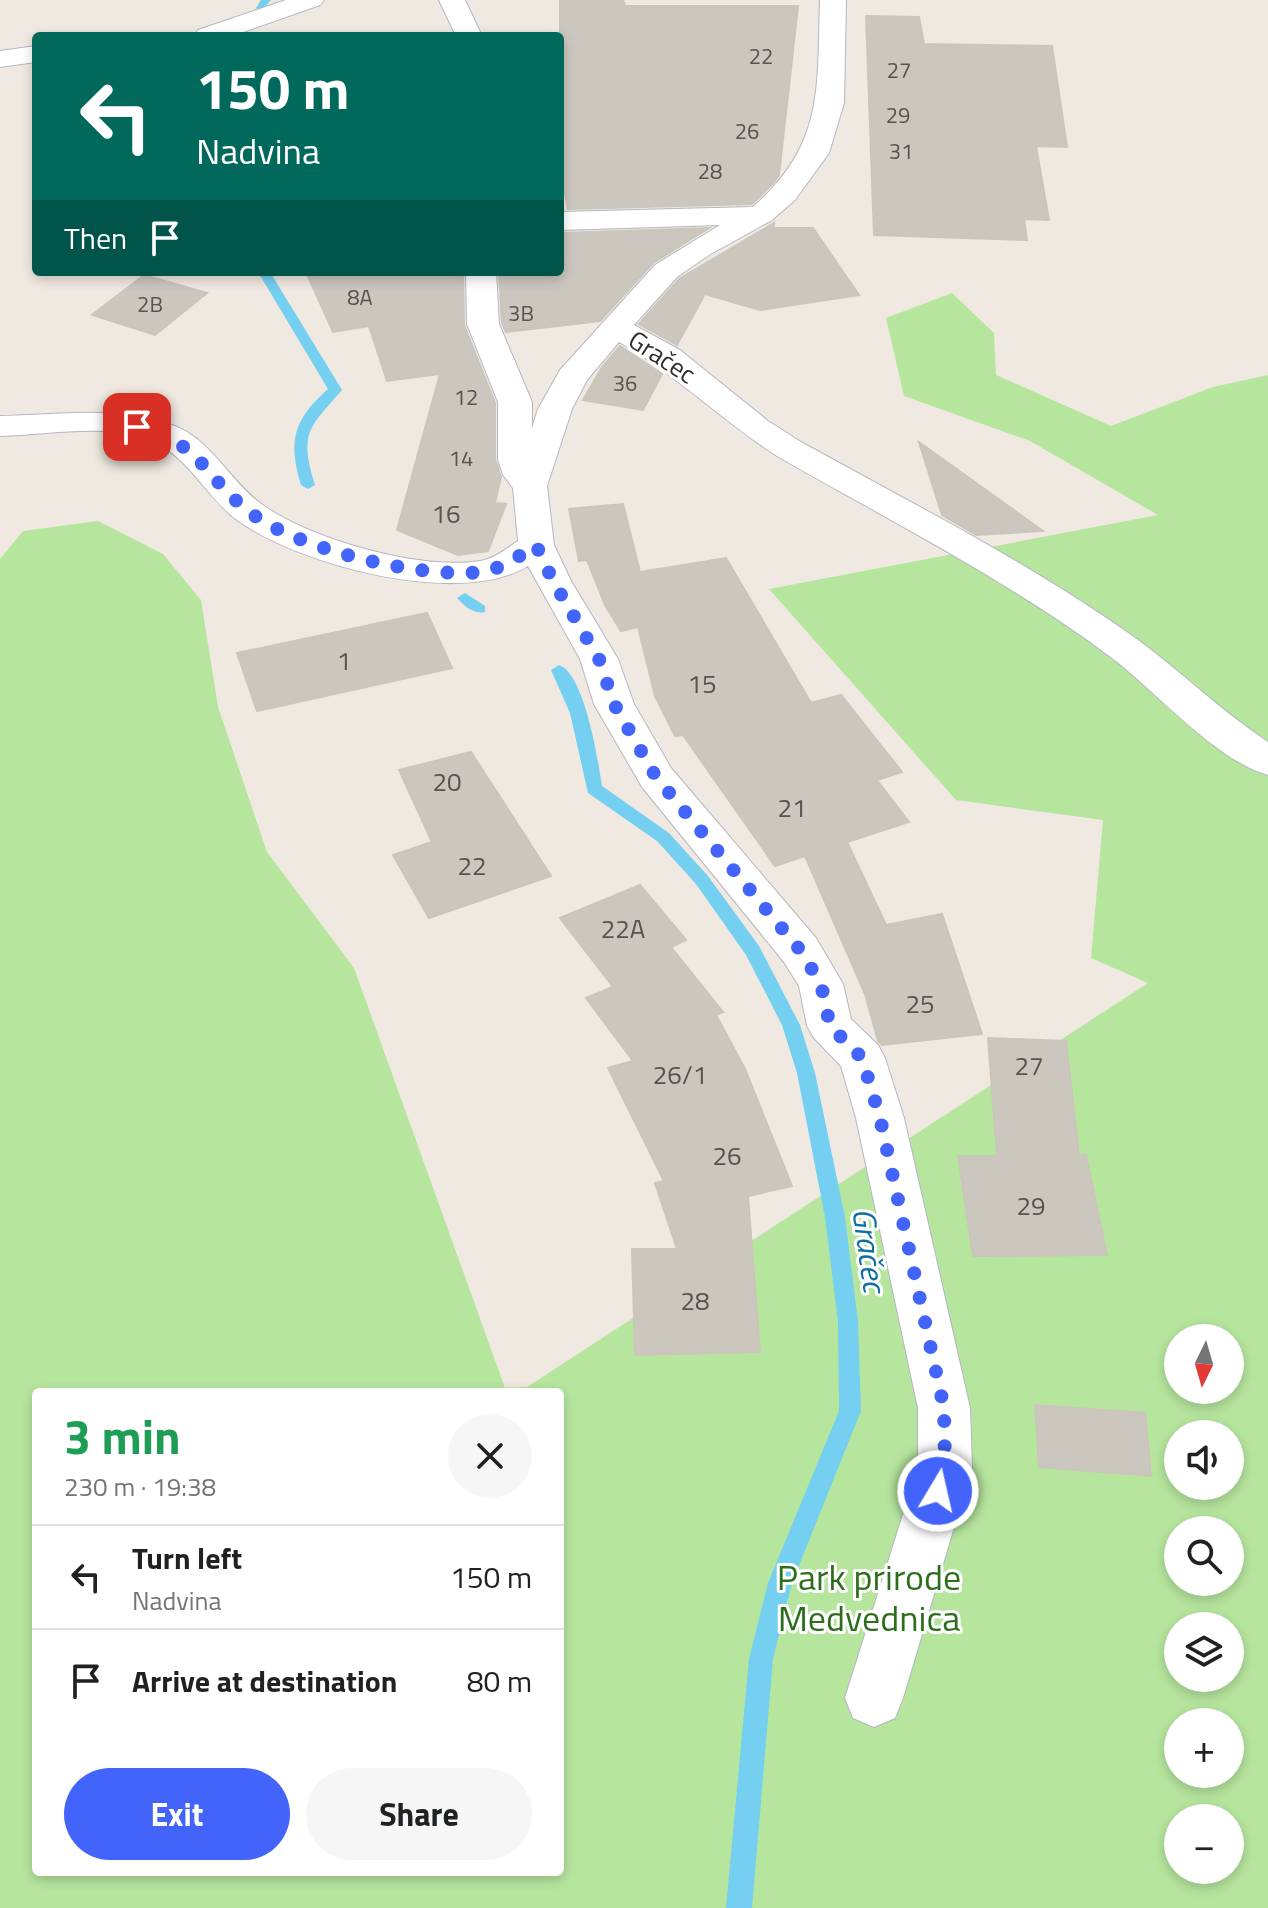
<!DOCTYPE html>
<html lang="en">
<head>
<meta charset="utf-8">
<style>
  body { margin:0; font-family:"Titillium Web",sans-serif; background:#f6f6f6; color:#202124; height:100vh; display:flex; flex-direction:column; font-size:30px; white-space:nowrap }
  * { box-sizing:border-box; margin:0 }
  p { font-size:26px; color:#757577 }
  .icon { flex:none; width:44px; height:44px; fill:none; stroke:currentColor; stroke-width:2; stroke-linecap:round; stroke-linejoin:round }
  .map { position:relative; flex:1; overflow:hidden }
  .panel { position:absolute; left:32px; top:1388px; width:532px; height:488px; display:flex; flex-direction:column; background:#fff; border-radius:8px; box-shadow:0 4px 12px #0003 }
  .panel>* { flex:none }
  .banner { position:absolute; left:32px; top:32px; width:532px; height:244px; border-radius:8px; box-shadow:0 4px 12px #0003; background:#00695c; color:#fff; overflow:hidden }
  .needle { width:52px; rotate:185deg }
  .controls { position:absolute; left:1164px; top:1324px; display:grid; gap:16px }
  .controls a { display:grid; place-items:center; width:80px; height:80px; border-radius:50%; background:#fff; box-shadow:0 4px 12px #0003; font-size:40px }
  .pin { position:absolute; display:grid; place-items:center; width:68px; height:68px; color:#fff; margin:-34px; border-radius:16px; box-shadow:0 4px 12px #0006 }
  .me { position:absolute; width:88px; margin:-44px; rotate:9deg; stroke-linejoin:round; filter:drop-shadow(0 0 6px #0008) }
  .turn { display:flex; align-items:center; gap:28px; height:168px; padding:0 32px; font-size:36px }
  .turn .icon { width:104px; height:104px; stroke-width:2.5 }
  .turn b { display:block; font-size:56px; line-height:68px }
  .then { display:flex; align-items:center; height:76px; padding:0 32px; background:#0003; gap:16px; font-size:30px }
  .round { display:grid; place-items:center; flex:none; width:84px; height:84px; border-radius:42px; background:#f6f6f6 }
  .headline { display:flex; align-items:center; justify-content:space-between; height:136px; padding:0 32px }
  h1 { font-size:48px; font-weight:700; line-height:60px; color:#1e9e55 }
  .action { display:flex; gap:16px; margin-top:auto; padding:16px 32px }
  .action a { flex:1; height:92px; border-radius:48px; background:#4264fb; color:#fff; font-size:32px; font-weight:700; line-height:92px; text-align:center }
  .action a+a { background:#f6f6f6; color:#202124 }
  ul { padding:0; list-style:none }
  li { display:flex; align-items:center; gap:24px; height:104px; padding:0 32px; border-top:2px solid #e0e0e0 }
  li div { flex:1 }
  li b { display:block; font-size:30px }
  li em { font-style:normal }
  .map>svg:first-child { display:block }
</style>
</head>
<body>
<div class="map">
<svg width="1268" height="1908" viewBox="0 0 1268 1908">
  <rect width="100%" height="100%" fill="#efe9e1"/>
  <path fill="#b6e59e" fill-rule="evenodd" d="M952,293L994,333L996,375L1111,426L1213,387L1268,375V1908H0V559L23,531L98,521L163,554L201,600L218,707L267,852L354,968L505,1388L527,1387L1148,983L1091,958L1103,820L956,800L769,589L1158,515L1030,441L904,396L886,318ZM1178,1338H1230V1390H1178ZM36,1392H560V1872H36ZM1178,1434H1230V1486H1178ZM1178,1530H1230V1582H1178ZM1178,1626H1230V1678H1178ZM1178,1722H1230V1774H1178ZM1178,1818H1230V1870H1178Z"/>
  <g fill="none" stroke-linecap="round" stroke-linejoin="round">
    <g fill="#75cff0" fill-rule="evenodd">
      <path d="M261,0H271L261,11L256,8Z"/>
      <path d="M258,272H270L342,390C309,428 299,432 315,485L308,489L301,485C288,441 293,420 328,389Z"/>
      <path d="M465,593L485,606V612C475,615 464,606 457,598Z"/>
      <path d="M559,665C585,674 598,761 602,786L669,833L708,876L759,946L800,1025L815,1073L845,1217L858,1322L861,1411L792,1583L773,1659L752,1908H726L749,1659L768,1583L839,1411L838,1322L825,1217L797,1073L782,1025L746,955L696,884L657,841L588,793L570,713L551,670Z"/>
    </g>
  </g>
  <g fill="#cbc7bf" stroke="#cbc5ba" stroke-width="2">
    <path d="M560,0H623L625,6H798L779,175L774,182L752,204L568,209L560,169Z"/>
    <path d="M866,16L919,17L924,44L1052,46L1067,147L1036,146L1049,220L1024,219L1027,240L874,235Z"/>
    <path d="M774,223L773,228H813L859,295L760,310L705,294L677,345L639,324L679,279Z"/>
    <path d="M709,228L653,263L600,321L506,332L502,323L499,272H560V233Z"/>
    <path d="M306,272H463L464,325L495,403V459L501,477L495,503L506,504L488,551L458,555L397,530L440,374L387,381L369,326L333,332Z"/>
    <path d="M144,275L207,293L155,335L92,315Z"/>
    <path d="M620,346L662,374L643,410L583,400L602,367Z"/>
    <path d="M919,442L1043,531L976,535L942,515Z"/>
    <path d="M623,504L640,572L726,558L811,703L841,695L902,772L877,780L909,822L847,842L886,925L942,914L982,1034L882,1045L878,1041L865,994L805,856L775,866L683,735L675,736L655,696L638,627L621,631L605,605L587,560L579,561L569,509Z"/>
    <path d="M427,613L452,668L257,711L237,653Z"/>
    <path d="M471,752L551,876L429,918L393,855L432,842L399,770Z"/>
    <path d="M640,885L686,940L671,947L723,1012L716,1015L745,1069L792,1186L748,1196L760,1352L635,1355L632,1249H677L655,1183L664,1181L608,1068L633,1061L586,998L613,987L560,918Z"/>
    <path d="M988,1038L1066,1041L1079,1155H1086L1107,1255L973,1256L958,1156H997Z"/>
    <path d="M1035,1405L1145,1413L1151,1476L1039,1467Z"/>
  </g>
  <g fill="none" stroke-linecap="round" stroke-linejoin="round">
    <defs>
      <g id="minor">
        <path d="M439,0H465L482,36H456Z"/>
        <path d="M820,0H846L844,103L829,153L795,200L772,220L709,255L677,277L634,325L680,350L768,421L801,442C915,505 1032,564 1138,640C1183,673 1222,712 1268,742V775C1215,760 1157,692 1112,658C1008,580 890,521 777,456C721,420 677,375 619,342L587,380L572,409L547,486L554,545L571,581L618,659L634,704L671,768L816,938L843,984L851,1019L878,1045L885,1058L904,1118L970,1408L972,1467L903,1698L895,1718L874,1727L853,1718L845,1698L918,1467V1408L856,1118L841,1066L814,1038L807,1026L799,986L784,962L642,787L594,704L580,659L528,566C459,608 299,565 237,520C206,497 189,457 152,441C107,422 48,435 0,436V416C58,415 119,405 175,426C212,441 229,480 260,503C308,539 421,571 480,561C494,559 507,548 518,541L513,488L503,475L498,459V402L467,324L466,272H496L499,324L532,402V428L538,409L560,370L655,265L720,225L560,230V212L753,207C825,144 817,87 820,0Z"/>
      </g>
      <g id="tertiary">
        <path d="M286,0H324L320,5L232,36H194L198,30Z"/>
        <path d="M36,46V62L0,67V51Z"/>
      </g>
    </defs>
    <use href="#minor" stroke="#b4b7c1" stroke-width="2"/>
    <use href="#tertiary" stroke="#b4b7c1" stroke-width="2"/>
    <use href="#minor" fill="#fff" fill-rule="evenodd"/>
    <use href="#tertiary" fill="#fff" fill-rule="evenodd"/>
  </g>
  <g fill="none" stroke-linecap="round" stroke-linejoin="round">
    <path stroke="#4264fb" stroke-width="14" stroke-dasharray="0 25.2" d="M137,427C203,444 200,472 247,510C294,549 421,579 481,572C502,569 519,556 536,545L553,581L599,659L614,704L656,777L800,950L821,984L830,1026L862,1058L880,1118L944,1408L945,1467L938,1491"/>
  </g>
  <g text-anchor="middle" stroke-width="6" stroke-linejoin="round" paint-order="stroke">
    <g font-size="22" fill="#555452">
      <text x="761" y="64">22</text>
      <text x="899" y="78">27</text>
      <text x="898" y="123">29</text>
      <text x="747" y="139">26</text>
      <text x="901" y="159">31</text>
      <text x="710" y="179">28</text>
      <text x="360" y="305">8A</text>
      <text x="150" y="312">2B</text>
      <text x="521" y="321">3B</text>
      <text x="625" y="391">36</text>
      <text x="466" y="405">12</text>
      <text x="461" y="466">14</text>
    </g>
    <g font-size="26" fill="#2e2e2e" stroke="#fff">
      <text transform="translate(662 357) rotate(33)" y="9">Gračec</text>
    </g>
    <g font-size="26" fill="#555452">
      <text x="446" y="523">16</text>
      <text x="344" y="670">1</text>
      <text x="702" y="693">15</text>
      <text x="447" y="791">20</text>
      <text x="792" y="817">21</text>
      <text x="472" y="875">22</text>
      <text x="623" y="938">22A</text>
      <text x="920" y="1013">25</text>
      <text x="1029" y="1075">27</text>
      <text x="680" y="1084">26/1</text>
      <text x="727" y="1165">26</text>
      <text x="1031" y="1215">29</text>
      <text x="695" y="1310">28</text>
    </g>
    <g font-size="32" font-style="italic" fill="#0d6fa3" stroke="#fff">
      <text transform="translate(869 1250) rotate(82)" y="11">Gračec</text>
    </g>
    <g font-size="36" fill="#2c6e1b" stroke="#fff">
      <text x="869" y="1590">Park prirode<tspan x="869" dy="41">Medvednica</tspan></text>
    </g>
  </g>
</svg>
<div class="controls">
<a><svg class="needle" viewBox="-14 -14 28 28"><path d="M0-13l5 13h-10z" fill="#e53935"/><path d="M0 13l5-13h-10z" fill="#757577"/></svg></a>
<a><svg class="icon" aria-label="sound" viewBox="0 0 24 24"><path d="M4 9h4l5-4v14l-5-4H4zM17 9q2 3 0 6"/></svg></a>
<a><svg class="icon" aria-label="search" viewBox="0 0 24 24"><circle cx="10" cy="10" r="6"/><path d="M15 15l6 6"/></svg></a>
<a><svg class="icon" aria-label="layers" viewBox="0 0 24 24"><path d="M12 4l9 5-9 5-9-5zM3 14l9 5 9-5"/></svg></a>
<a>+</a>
<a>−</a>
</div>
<div class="pin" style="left:137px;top:427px;background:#d93025"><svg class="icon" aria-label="arrive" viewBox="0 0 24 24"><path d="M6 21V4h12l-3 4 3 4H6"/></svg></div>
<svg class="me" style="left:938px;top:1491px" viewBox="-20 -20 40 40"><circle r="17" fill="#4264fb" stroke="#fff" stroke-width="3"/><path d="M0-11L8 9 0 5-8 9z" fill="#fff"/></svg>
<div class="banner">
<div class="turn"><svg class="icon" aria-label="left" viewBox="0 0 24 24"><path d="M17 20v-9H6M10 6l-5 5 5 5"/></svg><div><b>150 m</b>Nadvina</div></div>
<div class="then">Then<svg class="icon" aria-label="arrive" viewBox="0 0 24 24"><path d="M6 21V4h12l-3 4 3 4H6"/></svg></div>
</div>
<section class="panel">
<div class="headline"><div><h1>3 min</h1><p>230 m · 19:38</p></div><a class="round"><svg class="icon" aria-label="close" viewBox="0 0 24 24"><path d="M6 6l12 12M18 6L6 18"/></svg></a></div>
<ul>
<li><svg class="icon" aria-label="left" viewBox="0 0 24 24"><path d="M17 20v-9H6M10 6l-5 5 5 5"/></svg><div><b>Turn left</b><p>Nadvina</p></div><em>150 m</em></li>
<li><svg class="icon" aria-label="arrive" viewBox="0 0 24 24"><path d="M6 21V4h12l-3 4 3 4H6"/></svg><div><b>Arrive at destination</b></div><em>80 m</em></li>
</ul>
<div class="action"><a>Exit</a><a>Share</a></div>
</section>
</div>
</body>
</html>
